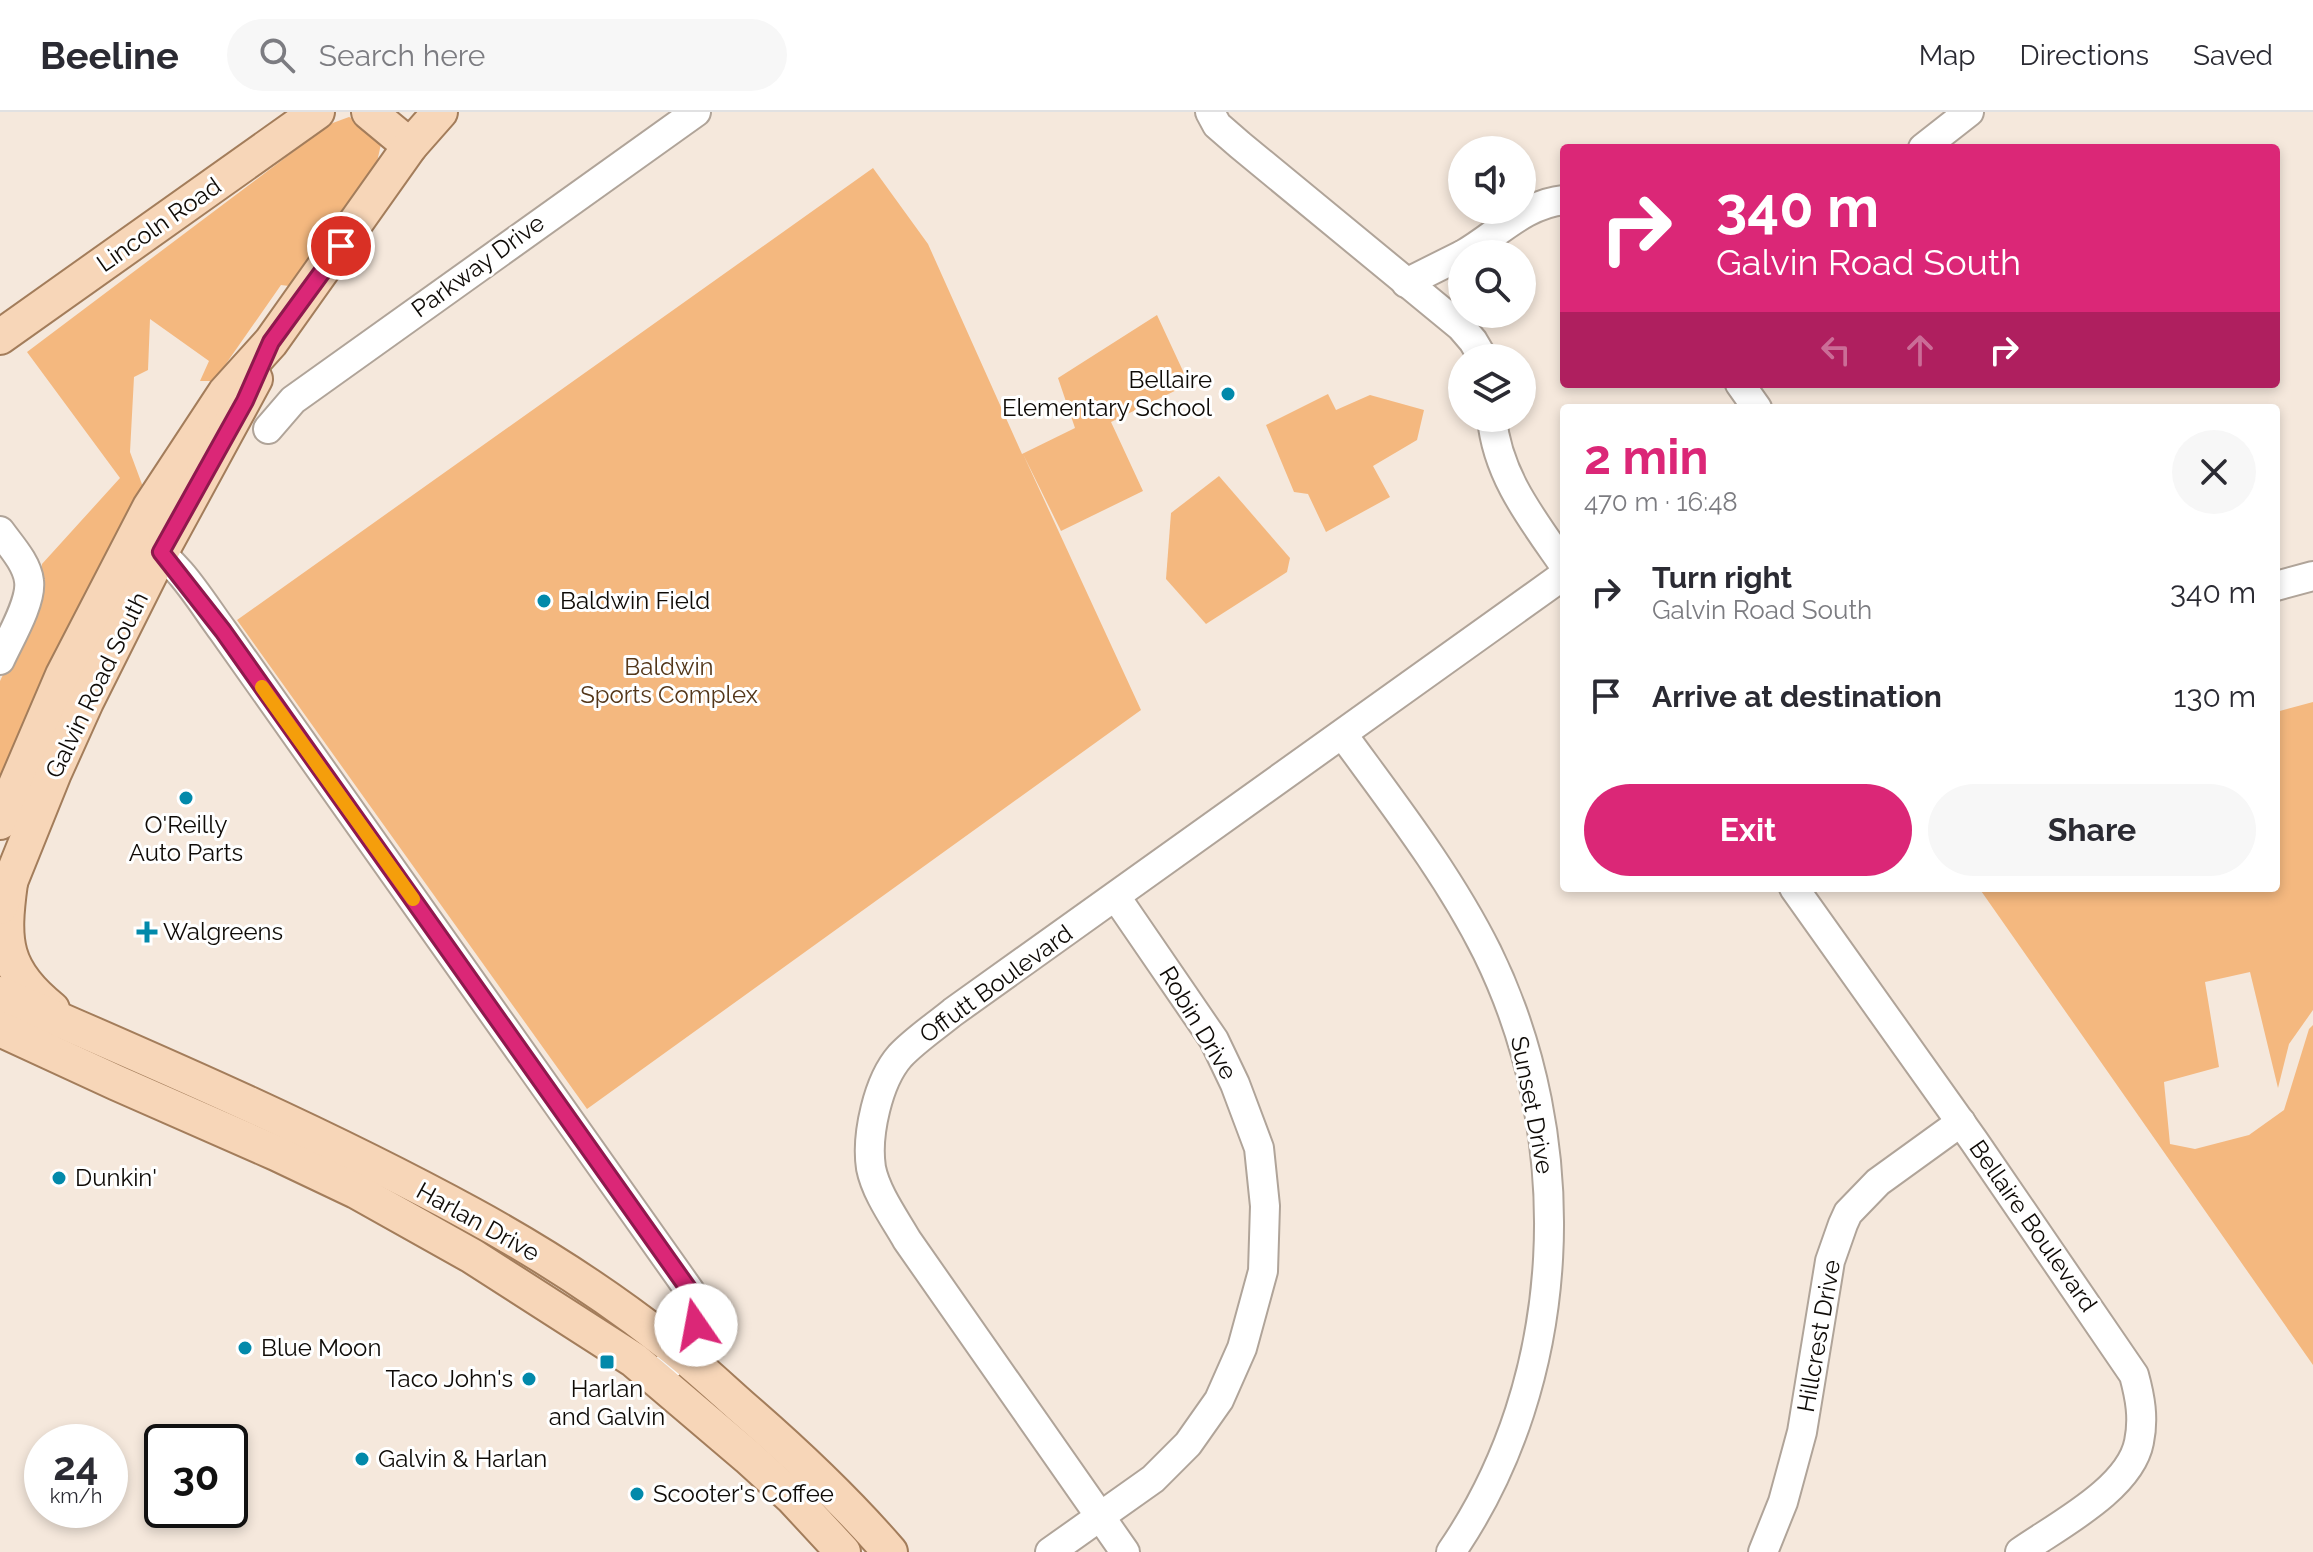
<!DOCTYPE html>
<html lang="en">
<head>
<meta charset="utf-8">
<style>
  body { margin:0; font-family:Raleway,sans-serif; background:#f7f7f7; color:#2b2b33; height:100vh; display:flex; flex-direction:column; font-size:30px; white-space:nowrap }
  * { box-sizing:border-box; margin:0 }
  p { font-size:26px; color:#7c7c81 }
  .icon { flex:none; width:44px; height:44px; fill:none; stroke:currentColor; stroke-width:2; stroke-linecap:round; stroke-linejoin:round }
  .map { position:relative; flex:1; overflow:hidden }
  .details { position:absolute; left:1560px; top:292px; width:720px; height:488px; display:flex; flex-direction:column; background:#fff; border-radius:8px; box-shadow:0 4px 12px #0003 }
  .details>* { flex:none }
  .guide { position:absolute; left:1560px; top:32px; width:720px; height:244px; border-radius:8px; box-shadow:0 4px 12px #0003; background:#db2777; color:#fff; overflow:hidden }
  .fabs { position:absolute; left:1448px; top:24px; display:grid; gap:16px }
  .fabs a { display:grid; place-items:center; width:88px; height:88px; border-radius:50%; background:#fff; box-shadow:0 4px 12px #0003; font-size:40px }
  .speed { position:absolute; left:24px; top:1312px; display:flex; gap:16px; font-size:40px; font-weight:700; text-align:center }
  .speed>* { display:grid; place-content:center; width:104px; height:104px; border-radius:50%; background:#fff; box-shadow:0 4px 12px #0003; line-height:1 }
  .speed small { font-size:20px; font-weight:400 }
  .speed .limit { border:4px solid #111; border-radius:12px; background:#fff; color:#111 }
  .pin { position:absolute; display:grid; place-items:center; width:68px; height:68px; color:#fff; margin:-34px; border:4px solid #fff; border-radius:50%; box-shadow:0 2px 8px #0007 }
  .me { position:absolute; width:88px; margin:-44px; rotate:348deg; stroke-linejoin:round; filter:drop-shadow(0 0 6px #0008) }
  .turn { display:flex; align-items:center; gap:28px; height:168px; padding:0 24px; font-size:36px }
  .turn .icon { width:104px; height:104px; stroke-width:2.5 }
  .turn b { display:block; font-size:56px; line-height:68px }
  .lanes { display:flex; align-items:center; height:76px; padding:0 24px; background:#0003; justify-content:center; gap:40px; direction:ltr }
  .lanes .off { opacity:.35 }
  .round { display:grid; place-items:center; flex:none; width:84px; height:84px; border-radius:42px; background:#f7f7f7 }
  .headline { display:flex; align-items:center; justify-content:space-between; height:136px; padding:0 24px }
  h1 { font-size:48px; font-weight:700; line-height:60px; color:#db2777 }
  .action { display:flex; gap:16px; margin-top:auto; padding:16px 24px }
  .action a { flex:1; height:92px; border-radius:48px; background:#db2777; color:#fff; font-size:32px; font-weight:700; line-height:92px; text-align:center }
  .action a+a { background:#f7f7f7; color:#2b2b33 }
  ul { padding:0; list-style:none }
  li { display:flex; align-items:center; gap:24px; height:104px; padding:0 24px }
  li div { flex:1 }
  li b { display:block; font-size:30px }
  li em { font-style:normal }
  header { display:flex; align-items:center; gap:48px; box-sizing:border-box; height:112px; padding:0 40px; background:#fff; border-bottom:2px solid #e1e1e2 }
  header strong { font-size:38px }
  nav { display:flex; gap:44px; margin-inline-start:auto; font-size:28px }
  .search { width:560px; height:72px; background:#f7f7f7; display:flex; align-items:center; gap:20px; box-sizing:border-box; padding:0 28px; border-radius:44px; color:#7c7c81; font-size:30px }
  .map>svg:first-child { display:block }
</style>
</head>
<body>
<header>
<strong>Beeline</strong>
<div class="search"><svg class="icon" aria-label="search" viewBox="0 0 24 24"><circle cx="10" cy="10" r="6"/><path d="M15 15l6 6"/></svg>Search here</div>
<nav><a>Map</a><a>Directions</a><a>Saved</a></nav>
</header>
<div class="map">
<svg width="2313" height="1440" viewBox="0 0 2313 1440">
  <rect width="100%" height="100%" fill="#f5e8dc"/>
  <g fill="#f4b87f">
    <path d="M349,5L374,15L381,32L377,50L289,174L281,173L214,269H200L209,249L150,207L148,258L134,265L130,340L146,383L0,684V569L41,483L42,452L120,366L27,240L330,12Z"/>
    <path d="M873,56L928,132L1022,342L1075,316L1058,266L1157,203L1189,272L1111,310L1143,379L1061,419L1023,342L1141,598L587,997L237,508Z"/>
    <path d="M1328,282L1336,298L1370,283L1424,298L1417,328L1373,354L1390,385L1326,420L1308,382L1294,380L1266,313Z"/>
    <path d="M1219,364L1290,446L1287,460L1206,512L1166,467L1171,401Z"/>
    <path d="M2313,590V898L2289,932L2278,976L2250,860L2205,870L2219,955L2164,970L2170,1032L2195,1037L2249,1023L2284,998L2309,917L2313,913V1253L1979,776H2276V600Z"/>
  </g>
  <g fill="none" stroke-linecap="round" stroke-linejoin="round">
    <defs>
      <g id="minor">
        <path d="M1210,0L1217,13L1240,33L1461,215L1473,229L1483,246"/>
        <path d="M1923,36L1969,0"/>
        <path d="M1464,142C1497,123 1524,92 1564,88"/>
        <path d="M1406,171L1462,143"/>
        <path d="M1740,272L1757,296"/>
        <path d="M1492,306C1497,363 1532,407 1564,453"/>
        <path d="M268,317L293,288L696,0"/>
        <path d="M0,419C10,433 27,451 29,469C32,490 9,528 0,548"/>
        <path d="M145,431C179,450 200,488 223,519L692,1182C706,1213 686,1230 668,1254"/>
        <path d="M2276,474L2313,464"/>
        <path d="M1343,623C1394,693 1448,762 1487,840C1579,1027 1570,1267 1451,1440"/>
        <path d="M1794,776L1974,1029L2134,1263C2140,1285 2144,1306 2139,1330C2130,1377 2057,1414 2020,1440"/>
        <path d="M1050,1440L1153,1367L1188,1332L1219,1288L1242,1236L1263,1159L1265,1094L1259,1036L1235,972L1214,928L1116,785"/>
        <path d="M1125,1440L907,1128C895,1107 876,1081 871,1056C866,1023 878,969 900,944C915,928 936,914 953,900L1564,463"/>
        <path d="M1763,1440L1783,1390L1802,1320L1830,1149L1843,1112L1848,1101L1878,1070L1961,1010"/>
      </g>
      <g id="major">
        <path d="M369,0L410,34"/>
        <path d="M0,225L317,0"/>
        <path d="M0,710L63,563L150,395L225,281L271,230L410,34L440,0"/>
        <path d="M10,771C2,829 3,858 52,897"/>
        <path d="M0,795L54,661L86,590L161,440L255,267"/>
        <path d="M0,882C159,951 320,1020 472,1103C538,1139 605,1182 665,1229C692,1249 717,1273 743,1296C795,1341 845,1388 890,1440"/>
        <path d="M0,917L117,971L276,1041L356,1079L472,1144L634,1248L748,1345L793,1386L843,1440"/>
      </g>
    </defs>
    <use href="#minor" stroke="#b0a499" stroke-width="32"/>
    <use href="#major" stroke="#a37d5b" stroke-width="38"/>
    <use href="#minor" stroke="#fff" stroke-width="28"/>
    <use href="#major" stroke="#f7d6b8" stroke-width="34"/>
  </g>
  <g fill="none" stroke-linecap="round" stroke-linejoin="round">
    <defs>
      <path id="route" d="M341,134L271,230L245,289L161,440L223,519L692,1182L699,1198L696,1213"/>
    </defs>
    <use href="#route" stroke="#8e194d" stroke-width="20"/>
    <use href="#route" stroke="#db2777" stroke-width="14"/>
    <path stroke="#f59e0b" stroke-width="14" d="M262,575L413,787"/>
  </g>
  <g fill="#0289aa" stroke="#fff" stroke-width="3">
    <circle cx="1228" cy="282" r="8"/>
    <circle cx="544" cy="489" r="8"/>
    <circle cx="186" cy="686" r="8"/>
    <path d="M143 808h8v8h8v8h-8v8h-8v-8h-8v-8h8z"/>
    <circle cx="59" cy="1066" r="8"/>
    <circle cx="245" cy="1236" r="8"/>
    <rect x="599" y="1242" width="16" height="16" rx="4"/>
    <circle cx="529" cy="1267" r="8"/>
    <circle cx="362" cy="1347" r="8"/>
    <circle cx="637" cy="1382" r="8"/>
  </g>
  <g text-anchor="middle" stroke-width="6" stroke-linejoin="round" paint-order="stroke">
    <g font-size="24" fill="#0f0b07" stroke="#fff">
      <text transform="translate(159 113) rotate(-35)" y="8">Lincoln Road</text>
      <text transform="translate(478 154) rotate(-36)" y="8">Parkway Drive</text>
      <text transform="translate(97 573) rotate(-64)" y="8">Galvin Road South</text>
      <text transform="translate(996 872) rotate(-36)" y="8">Offutt Boulevard</text>
      <text transform="translate(1198 911) rotate(59)" y="8">Robin Drive</text>
      <text transform="translate(1532 993) rotate(79)" y="8">Sunset Drive</text>
      <text transform="translate(478 1110) rotate(29)" y="8">Harlan Drive</text>
      <text transform="translate(2033 1114) rotate(55)" y="8">Bellaire Boulevard</text>
      <text transform="translate(1819 1224) rotate(-80)" y="8">Hillcrest Drive</text>
    </g>
    <g font-size="24" fill="#0f0b07" stroke="#fff" text-anchor="start">
      <text x="1212" y="276" text-anchor="end">Bellaire<tspan x="1212" dy="28">Elementary School</tspan></text>
      <text x="560" y="497">Baldwin Field</text>
      <text x="186" y="721" text-anchor="middle">O'Reilly<tspan x="186" dy="28">Auto Parts</tspan></text>
      <text x="163" y="828">Walgreens</text>
      <text x="75" y="1074">Dunkin'</text>
      <text x="261" y="1244">Blue Moon</text>
      <text x="513" y="1275" text-anchor="end">Taco John's</text>
      <text x="607" y="1285" text-anchor="middle">Harlan<tspan x="607" dy="28">and Galvin</tspan></text>
      <text x="378" y="1355">Galvin &amp; Harlan</text>
      <text x="653" y="1390">Scooter's Coffee</text>
    </g>
    <g font-size="24" fill="#533619" stroke="#fff">
      <text x="669" y="563">Baldwin<tspan x="669" dy="28">Sports Complex</tspan></text>
    </g>
  </g>
</svg>
<div class="fabs">
<a><svg class="icon" aria-label="sound" viewBox="0 0 24 24"><path d="M4 9h4l5-4v14l-5-4H4zM17 9q2 3 0 6"/></svg></a>
<a><svg class="icon" aria-label="search" viewBox="0 0 24 24"><circle cx="10" cy="10" r="6"/><path d="M15 15l6 6"/></svg></a>
<a><svg class="icon" aria-label="layers" viewBox="0 0 24 24"><path d="M12 4l9 5-9 5-9-5zM3 14l9 5 9-5"/></svg></a>
</div>
<div class="speed"><div>24<small>km/h</small></div><div class="limit">30</div></div>
<div class="pin" style="left:341px;top:134px;background:#d93025"><svg class="icon" aria-label="arrive" viewBox="0 0 24 24"><path d="M6 21V4h12l-3 4 3 4H6"/></svg></div>
<svg class="me" style="left:696px;top:1213px" viewBox="-20 -20 40 40"><circle r="19" fill="#fff"/><path d="M0-13L10 11 0 6-10 11z" fill="#db2777"/></svg>
<div class="guide">
<div class="turn"><svg class="icon" aria-label="right" viewBox="0 0 24 24"><path d="M7 20v-9h11M14 6l5 5-5 5"/></svg><div><b>340 m</b>Galvin Road South</div></div>
<div class="lanes"><svg class="icon off" aria-label="left" viewBox="0 0 24 24"><path d="M17 20v-9H6M10 6l-5 5 5 5"/></svg><svg class="icon off" aria-label="ahead" viewBox="0 0 24 24"><path d="M12 20V5M6 11l6-6 6 6"/></svg><svg class="icon" aria-label="right" viewBox="0 0 24 24"><path d="M7 20v-9h11M14 6l5 5-5 5"/></svg></div>
</div>
<section class="details">
<div class="headline"><div><h1>2 min</h1><p>470 m · 16:48</p></div><a class="round"><svg class="icon" aria-label="close" viewBox="0 0 24 24"><path d="M6 6l12 12M18 6L6 18"/></svg></a></div>
<ul>
<li><svg class="icon" aria-label="right" viewBox="0 0 24 24"><path d="M7 20v-9h11M14 6l5 5-5 5"/></svg><div><b>Turn right</b><p>Galvin Road South</p></div><em>340 m</em></li>
<li><svg class="icon" aria-label="arrive" viewBox="0 0 24 24"><path d="M6 21V4h12l-3 4 3 4H6"/></svg><div><b>Arrive at destination</b></div><em>130 m</em></li>
</ul>
<div class="action"><a>Exit</a><a>Share</a></div>
</section>
</div>
</body>
</html>
